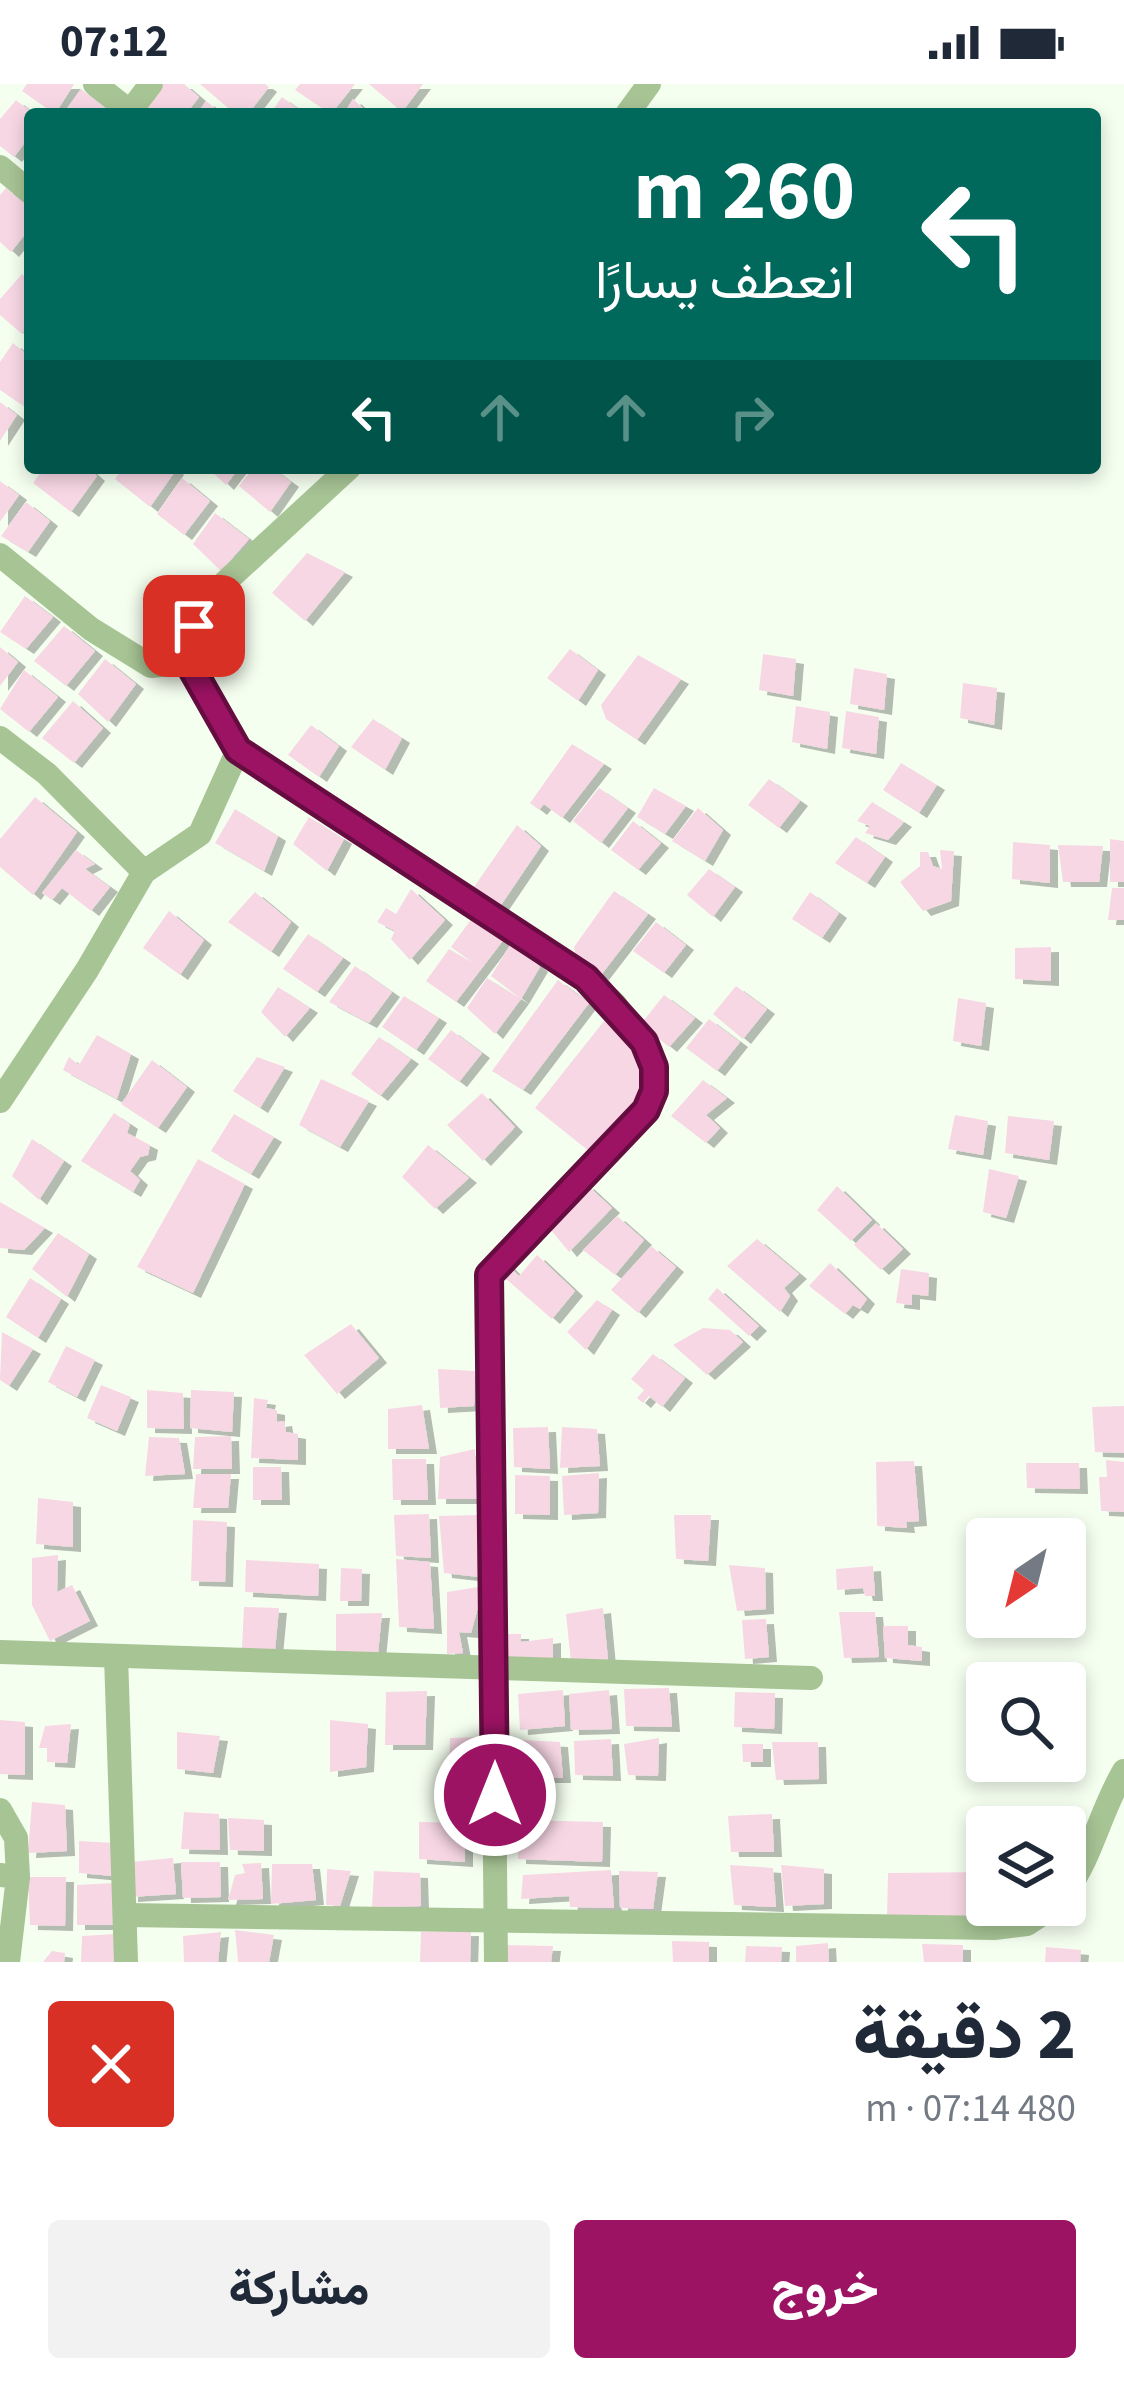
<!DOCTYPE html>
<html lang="ar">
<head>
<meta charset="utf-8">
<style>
  body { margin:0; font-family:"Source Sans 3",Vazirmatn,sans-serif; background:#f2f2f3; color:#1f2937; direction:rtl; height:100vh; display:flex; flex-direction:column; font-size:45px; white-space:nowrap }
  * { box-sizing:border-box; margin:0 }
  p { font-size:39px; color:#747a83 }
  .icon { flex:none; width:66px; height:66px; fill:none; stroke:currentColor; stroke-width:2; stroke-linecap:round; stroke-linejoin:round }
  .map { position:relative; height:1878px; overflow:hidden; direction:ltr }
  .panel { display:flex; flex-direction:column; background:#fff; flex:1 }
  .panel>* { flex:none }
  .guide { position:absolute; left:24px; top:24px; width:1077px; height:366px; border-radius:12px; box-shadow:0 6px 18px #0003; direction:rtl; background:#00695c; color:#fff; overflow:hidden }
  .needle { width:78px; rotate:215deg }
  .tools { position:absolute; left:966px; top:1434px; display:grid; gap:24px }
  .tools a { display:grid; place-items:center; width:120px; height:120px; border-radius:12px; background:#fff; box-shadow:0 6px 18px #0003; font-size:60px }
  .pin { position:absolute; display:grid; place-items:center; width:102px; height:102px; color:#fff; margin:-51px; border-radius:24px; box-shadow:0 6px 18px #0006 }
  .me { position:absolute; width:132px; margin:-66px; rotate:0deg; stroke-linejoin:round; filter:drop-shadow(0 0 9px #0008) }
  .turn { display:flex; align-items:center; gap:42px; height:252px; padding:0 48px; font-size:54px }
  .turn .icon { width:156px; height:156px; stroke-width:2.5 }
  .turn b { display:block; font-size:84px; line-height:102px }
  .lanes { display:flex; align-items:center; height:114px; padding:0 48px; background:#0003; justify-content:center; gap:60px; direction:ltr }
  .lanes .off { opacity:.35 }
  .round { display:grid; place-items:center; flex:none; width:126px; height:126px; border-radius:12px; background:#f2f2f3 }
  .summary { display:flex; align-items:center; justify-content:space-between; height:204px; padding:0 48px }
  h1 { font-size:72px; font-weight:800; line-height:90px }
  .action { display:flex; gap:24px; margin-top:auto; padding:24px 48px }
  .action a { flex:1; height:138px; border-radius:12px; background:#9c1363; color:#fff; font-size:48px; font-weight:800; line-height:138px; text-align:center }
  .action a+a { background:#f2f2f3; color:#1f2937 }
  .status { display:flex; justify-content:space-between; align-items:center; height:84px; padding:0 60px; background:#fff; direction:ltr }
  .status svg { height:33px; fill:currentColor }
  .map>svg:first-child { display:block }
</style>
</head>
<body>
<div class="status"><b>07:12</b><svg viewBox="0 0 49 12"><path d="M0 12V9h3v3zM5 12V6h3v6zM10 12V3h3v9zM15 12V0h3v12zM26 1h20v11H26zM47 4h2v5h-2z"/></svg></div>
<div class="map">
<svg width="1124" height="1878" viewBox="0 0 1124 1878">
  <defs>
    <filter id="shadow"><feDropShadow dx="8" dy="5" stdDeviation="0" flood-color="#0004"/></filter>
  </defs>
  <rect width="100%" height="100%" fill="#f5fff0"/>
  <g fill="#f7d7e4" filter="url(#shadow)">
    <path d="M27,0H74L55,30L22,7Z"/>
    <path d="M164,0H184L199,13L186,30H155L145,22Z"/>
    <path d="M200,0H265L269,3L248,30H235Z"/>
    <path d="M300,0H355L331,30L295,6Z"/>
    <path d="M369,0H423L402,28Z"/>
    <path d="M81,5L109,26L106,30H63Z"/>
    <path d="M282,13L305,30H270Z"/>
    <path d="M353,15L369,30H344Z"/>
    <path d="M16,16L30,27V52L14,73L0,62V35Z"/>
    <path d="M206,17L222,30H197Z"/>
    <path d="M6,104L30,124V144L11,168L0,158V111Z"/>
    <path d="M22,190L30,198V237L22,250L0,231V215Z"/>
    <path d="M13,259L30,273V314L25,323L0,306V278Z"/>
    <path d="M0,318L17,331L0,357Z"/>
    <path d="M44,384H88L97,392L71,428L33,399Z"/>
    <path d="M123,384H174L176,386L150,423L115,395Z"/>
    <path d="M208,384H239L226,401Z"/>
    <path d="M253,384H272L291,398L270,428L239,402Z"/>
    <path d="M182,394L210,417L184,451L157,430Z"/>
    <path d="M0,397L19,411L0,438Z"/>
    <path d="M26,418L50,437L28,468L1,452Z"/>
    <path d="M215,429L249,455L221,487L193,460Z"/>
    <path d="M307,469L345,488L305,537L272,509Z"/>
    <path d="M25,512L53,533L26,565L0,548Z"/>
    <path d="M64,542L95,567L66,602L34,577Z"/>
    <path d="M0,563L18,578L0,602Z"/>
    <path d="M570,565L598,586L578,617L547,594Z"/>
    <path d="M763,570L796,575L793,612L759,606Z"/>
    <path d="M638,571L681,595L637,656L606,635L601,621Z"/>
    <path d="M105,575L136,600L108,638L78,610Z"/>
    <path d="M854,584L887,590L884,626L850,620Z"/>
    <path d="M24,586L58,613L29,648L0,625Z"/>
    <path d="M963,599L997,604L994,641L960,634Z"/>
    <path d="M73,617L103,644L74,679L42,654Z"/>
    <path d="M796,622L830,628L827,665L792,658Z"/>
    <path d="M846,627L879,633L876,670L842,664Z"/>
    <path d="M373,635L402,654L385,686L351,663Z"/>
    <path d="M311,641L339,662L319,693L288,671Z"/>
    <path d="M572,660L604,680L562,734L544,720L539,726L530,719Z"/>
    <path d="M901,679L937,701L919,729L883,706Z"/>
    <path d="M769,695L800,717L779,744L748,721Z"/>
    <path d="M599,704L628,724L601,759L573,737Z"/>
    <path d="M654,704L686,722L665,750L637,733Z"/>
    <path d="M35,713L77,748L33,811L0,783V755Z"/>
    <path d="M872,718L904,738L888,756L865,749L870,742L857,737Z"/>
    <path d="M698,724L723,746L705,777L672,757Z"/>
    <path d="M235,725L278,752L264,787L215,759Z"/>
    <path d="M309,733L344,755L327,787L293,760Z"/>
    <path d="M633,737L661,759L638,786L611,766Z"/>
    <path d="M517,741L541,762L501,821L474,803Z"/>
    <path d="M856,753L885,773L867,799L835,779Z"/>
    <path d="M1110,755L1124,757V798H1110Z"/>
    <path d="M1013,758L1050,761V799L1012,795Z"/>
    <path d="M1058,761L1103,762L1099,798H1063Z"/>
    <path d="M76,766L95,780L85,785L110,803L91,827L62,804L52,816L42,809Z"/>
    <path d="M940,766L954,767L951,817L923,827L900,798L920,782V768H928L933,782L942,785Z"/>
    <path d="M709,785L735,803L713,833L687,811Z"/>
    <path d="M1112,804H1124V836H1108Z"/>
    <path d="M411,805L445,836L410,876L391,855L395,847L377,838L386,824L396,830Z"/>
    <path d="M614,807L648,830L601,891L577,877L574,863Z"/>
    <path d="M255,808L291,838L271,868L228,838Z"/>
    <path d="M810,808L839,829L822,854L792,835Z"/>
    <path d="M169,827L204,856L180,891L143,864Z"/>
    <path d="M475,830L508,850L456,918L426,897L449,865L473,879L451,863Z"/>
    <path d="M656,838L686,861L664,889L633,867Z"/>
    <path d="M308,850L343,874L317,908L283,885Z"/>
    <path d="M512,858L540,883L521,915L491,892Z"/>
    <path d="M1051,863V897L1015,895V864Z"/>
    <path d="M355,882L392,908L369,939L329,918Z"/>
    <path d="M487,894L521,915L495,950L467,924Z"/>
    <path d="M558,896L589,919L523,1006L492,987Z"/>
    <path d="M736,902L767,925L743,955L713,930Z"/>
    <path d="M278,903L310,924L285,953L261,928Z"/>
    <path d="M664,911L695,934L669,963L641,940Z"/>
    <path d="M404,912L439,934L416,966L382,943Z"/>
    <path d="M958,914L986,919L981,962L953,957Z"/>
    <path d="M709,935L740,958L717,987L686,964Z"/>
    <path d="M604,937L629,959L646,1001L595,1072L535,1024Z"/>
    <path d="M451,946L482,969L459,998L428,975Z"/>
    <path d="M97,951L131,970L117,1015L63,986L69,973L79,981Z"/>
    <path d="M379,953L411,975L380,1012L351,990Z"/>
    <path d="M257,973L285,983L260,1024L233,1007Z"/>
    <path d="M152,976L187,1003L158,1044L121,1020Z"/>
    <path d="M321,995L369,1017L340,1063L299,1041Z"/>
    <path d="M703,996L727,1014L706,1031L720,1044L706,1059L671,1032Z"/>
    <path d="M482,1009L515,1043L483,1077L447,1041Z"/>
    <path d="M114,1029L130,1040L127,1049L150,1061L148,1071L140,1073L130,1087L140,1096L133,1108L81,1077Z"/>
    <path d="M234,1030L274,1053L251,1090L211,1067Z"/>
    <path d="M955,1031L988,1037L983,1071L948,1065Z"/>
    <path d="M1008,1032L1054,1037L1049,1076L1005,1069Z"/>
    <path d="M32,1055L64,1077L39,1116L12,1092Z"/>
    <path d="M428,1061L469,1094L435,1125L402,1093Z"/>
    <path d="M198,1075L245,1100L193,1209L137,1183Z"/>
    <path d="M989,1085L1019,1092L1006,1134L983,1128Z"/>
    <path d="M586,1100L612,1124L569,1168L546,1140Z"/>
    <path d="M837,1102L872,1136L851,1157L817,1126Z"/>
    <path d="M0,1118L45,1144L24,1166L0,1164Z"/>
    <path d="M617,1132L644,1156L615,1191L583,1166Z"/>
    <path d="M876,1139L903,1165L881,1186L854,1161Z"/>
    <path d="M58,1149L89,1170L67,1213L32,1185Z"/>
    <path d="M757,1155L799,1190L784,1204L790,1212L780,1228L727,1182Z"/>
    <path d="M651,1162L676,1183L638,1229L611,1206Z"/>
    <path d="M537,1171L575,1207L552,1235L498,1188L507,1180L519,1192Z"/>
    <path d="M830,1179L867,1215L860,1225L853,1221L845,1230L809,1202Z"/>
    <path d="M901,1185L929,1189L928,1212L912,1210V1221L896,1219Z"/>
    <path d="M30,1194L61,1215L38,1254L6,1233Z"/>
    <path d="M717,1204L759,1242L749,1252L708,1215Z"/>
    <path d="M597,1216L612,1226L586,1266L567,1248Z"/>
    <path d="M351,1240L379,1274L337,1310L304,1271Z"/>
    <path d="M703,1244L730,1246L743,1258L707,1291L673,1261Z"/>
    <path d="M2,1248L33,1265L9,1302L0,1296Z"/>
    <path d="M66,1262L95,1276L77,1313L48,1298Z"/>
    <path d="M653,1270L685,1294L662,1323L649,1312L643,1319L637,1314L644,1306L631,1295Z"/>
    <path d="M438,1285L475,1287L474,1322L440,1324Z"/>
    <path d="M101,1301L131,1313L117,1347L87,1334Z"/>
    <path d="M147,1306L183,1309L184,1345L147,1344Z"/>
    <path d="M191,1306L234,1308L232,1348L190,1344Z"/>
    <path d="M254,1314L268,1316L266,1324L277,1326V1338L284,1337L286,1348L298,1350V1376L251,1374Z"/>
    <path d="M422,1321L429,1365H388V1325Z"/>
    <path d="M1124,1322V1369L1095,1368L1092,1323Z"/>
    <path d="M548,1343L550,1385L514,1383L513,1344Z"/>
    <path d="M562,1343L597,1345L600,1382L560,1384Z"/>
    <path d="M231,1352L232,1385H193L195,1353Z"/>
    <path d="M149,1353L179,1354L185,1390L145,1392Z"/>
    <path d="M475,1365L477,1415H438L440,1373Z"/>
    <path d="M392,1375H426L428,1416H393Z"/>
    <path d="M1106,1376L1124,1378V1428L1101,1427L1099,1393H1107Z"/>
    <path d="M914,1377L919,1437L906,1438L907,1444L877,1442L876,1378Z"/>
    <path d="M1026,1379H1079L1080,1405L1027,1404Z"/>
    <path d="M253,1383H281L282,1416H253Z"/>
    <path d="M599,1389L598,1429L564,1431L562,1392Z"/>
    <path d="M196,1390H231L228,1424H193Z"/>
    <path d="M515,1391L550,1392V1431L515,1430Z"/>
    <path d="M38,1414L73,1418V1463L36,1460Z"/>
    <path d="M429,1430L431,1474L396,1472L394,1431Z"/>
    <path d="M480,1431L479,1493L444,1489L439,1432Z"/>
    <path d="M674,1431H711L708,1477L676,1475Z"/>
    <path d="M193,1436L227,1438L225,1498L191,1497Z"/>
    <path d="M58,1471L57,1508L72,1501L90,1537L50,1557L32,1521V1474Z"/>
    <path d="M396,1475L430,1478L434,1545L399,1543Z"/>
    <path d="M246,1476L319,1480L318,1512L245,1508Z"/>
    <path d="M729,1481L765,1484L766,1525L737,1527Z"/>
    <path d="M873,1482L875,1512H865L863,1504L837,1506L836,1485Z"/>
    <path d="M341,1484L362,1485L361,1517H340Z"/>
    <path d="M484,1502L471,1549L459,1548L463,1569L447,1570V1508Z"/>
    <path d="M244,1523L279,1524L275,1566L242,1564Z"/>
    <path d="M603,1524L608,1576L571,1578L566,1530Z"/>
    <path d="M839,1528H875L879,1573L844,1574Z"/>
    <path d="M382,1529L378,1569L336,1570V1530Z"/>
    <path d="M766,1535L769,1573L745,1575L742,1536Z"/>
    <path d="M883,1542H908V1561L922,1563V1577L885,1574Z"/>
    <path d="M506,1550H521V1558L553,1554V1581L508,1582Z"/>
    <path d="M669,1604L672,1643L626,1642L624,1605Z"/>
    <path d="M563,1606L565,1642L520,1646L518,1610Z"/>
    <path d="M609,1606L612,1645L571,1646L569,1610Z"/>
    <path d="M427,1607L425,1661H385L386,1608Z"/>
    <path d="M735,1608L775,1609L774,1645L734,1643Z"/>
    <path d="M0,1636L25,1638V1691L0,1690Z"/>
    <path d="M330,1636L368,1640L366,1683L330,1688Z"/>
    <path d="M71,1640L67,1679L47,1678V1664H39L45,1642Z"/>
    <path d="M177,1648L220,1652L213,1689L177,1685Z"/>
    <path d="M486,1653V1694L449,1695L450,1654Z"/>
    <path d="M659,1654L658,1692L628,1691L624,1660Z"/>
    <path d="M611,1655L613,1692L575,1691L574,1657Z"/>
    <path d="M521,1656L560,1658L563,1694H519Z"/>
    <path d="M772,1658H818L819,1695L776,1696Z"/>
    <path d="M742,1660H763V1678H743Z"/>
    <path d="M32,1718L65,1721L67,1767L28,1769Z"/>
    <path d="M184,1728L219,1730L220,1766L181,1765Z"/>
    <path d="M772,1730L774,1768H731L728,1732Z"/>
    <path d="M228,1734L264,1736V1767L230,1766Z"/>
    <path d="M518,1736L603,1738L602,1778L518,1775Z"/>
    <path d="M419,1738L465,1739V1778L419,1775Z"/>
    <path d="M79,1757L114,1759L113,1792L79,1789Z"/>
    <path d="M173,1774L176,1810L130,1813L131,1778Z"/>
    <path d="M181,1778H220L221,1813L183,1814Z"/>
    <path d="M261,1779L263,1815L228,1816L235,1791L245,1789L242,1780Z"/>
    <path d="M272,1780H312L316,1816L271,1820Z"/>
    <path d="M730,1781L773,1784L776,1823L734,1821Z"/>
    <path d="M781,1781L824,1785V1820L785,1822Z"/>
    <path d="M327,1785L351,1787L340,1822L326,1821Z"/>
    <path d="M611,1786L614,1824L570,1823L569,1812L521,1815L523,1791Z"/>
    <path d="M374,1787L420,1789L421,1822L372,1823Z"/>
    <path d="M619,1787L658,1788L653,1825L620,1824Z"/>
    <path d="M987,1788V1821H1023L1022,1833L887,1835L888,1789Z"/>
    <path d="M28,1793H66L65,1842L30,1841Z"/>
    <path d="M113,1799L117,1841H77V1801Z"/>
    <path d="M235,1846L274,1851L269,1878H238Z"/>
    <path d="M471,1847L470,1878H420L421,1848Z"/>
    <path d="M221,1848L218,1878H184L183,1852Z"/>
    <path d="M116,1850V1878H81L82,1852Z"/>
    <path d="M672,1857L709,1858V1878H673Z"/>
    <path d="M828,1859L829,1878H796V1862Z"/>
    <path d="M922,1860L963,1861V1878H924Z"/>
    <path d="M506,1861L553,1862L551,1878H505Z"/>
    <path d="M746,1862L782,1863L781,1878H745Z"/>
    <path d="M1046,1863L1081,1866L1080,1878H1045Z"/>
    <path d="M52,1867L65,1869L64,1878H43Z"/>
  </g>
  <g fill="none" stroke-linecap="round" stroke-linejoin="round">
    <g stroke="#a7c495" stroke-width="24">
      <path d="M95,0L133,30"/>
      <path d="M128,30L151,0"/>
      <path d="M627,30L649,0"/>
      <path d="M0,83L30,108"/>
      <path d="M0,471L91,545L151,582L188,578L238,666L200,750L144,788"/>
      <path d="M188,578L194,541L208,514L349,384"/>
      <path d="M0,654L47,690L144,788L87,886L0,1017"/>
      <path d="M238,666L585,894L614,919L643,958L654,983V1007L647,1026L489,1191L496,1878"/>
      <path d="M0,1568L811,1594"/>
      <path d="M116,1572L126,1878"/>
      <path d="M0,1726L16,1754L18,1793"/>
      <path d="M0,1791L18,1793L8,1878"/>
      <path d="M1065,1809C1093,1771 1100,1727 1124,1687"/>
      <path d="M126,1831L994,1844L1027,1840L1056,1821"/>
    </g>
  </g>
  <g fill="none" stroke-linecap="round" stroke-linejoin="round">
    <defs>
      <path id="route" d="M194,542L188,578L238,666L586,894L644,958L654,983V1007L646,1026L489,1191L495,1711"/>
    </defs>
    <use href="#route" stroke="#650c40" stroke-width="30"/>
    <use href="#route" stroke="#9c1363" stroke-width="21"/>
  </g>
</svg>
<div class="tools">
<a><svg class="needle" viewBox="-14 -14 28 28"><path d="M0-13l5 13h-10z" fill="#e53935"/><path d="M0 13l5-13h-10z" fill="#747a83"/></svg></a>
<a><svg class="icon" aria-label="search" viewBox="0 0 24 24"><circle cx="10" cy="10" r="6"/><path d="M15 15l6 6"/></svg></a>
<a><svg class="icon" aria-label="layers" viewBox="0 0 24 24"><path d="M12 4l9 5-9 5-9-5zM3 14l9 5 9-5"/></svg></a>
</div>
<div class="pin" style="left:194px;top:542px;background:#d93025"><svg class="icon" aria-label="arrive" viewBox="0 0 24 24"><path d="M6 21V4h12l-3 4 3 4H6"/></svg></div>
<svg class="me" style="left:495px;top:1711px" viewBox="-20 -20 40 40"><circle r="17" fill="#9c1363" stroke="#fff" stroke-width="3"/><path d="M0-11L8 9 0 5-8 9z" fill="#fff"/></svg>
<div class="guide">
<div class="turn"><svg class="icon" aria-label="left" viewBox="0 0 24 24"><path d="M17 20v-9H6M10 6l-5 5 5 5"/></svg><div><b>260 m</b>انعطف يسارًا</div></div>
<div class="lanes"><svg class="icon" aria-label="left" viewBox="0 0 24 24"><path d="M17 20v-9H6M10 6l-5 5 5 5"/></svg><svg class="icon off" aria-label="ahead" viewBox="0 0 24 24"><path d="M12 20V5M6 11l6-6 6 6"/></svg><svg class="icon off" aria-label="ahead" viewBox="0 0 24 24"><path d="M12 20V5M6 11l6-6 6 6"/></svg><svg class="icon off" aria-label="right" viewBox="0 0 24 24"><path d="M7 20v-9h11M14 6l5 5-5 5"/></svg></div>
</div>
</div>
<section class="panel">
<div class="summary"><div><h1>2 دقيقة</h1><p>480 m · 07:14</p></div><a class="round" style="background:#d93025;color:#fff"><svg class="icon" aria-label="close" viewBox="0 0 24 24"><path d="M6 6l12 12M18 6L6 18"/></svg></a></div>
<div class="action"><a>خروج</a><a>مشاركة</a></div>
</section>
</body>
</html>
